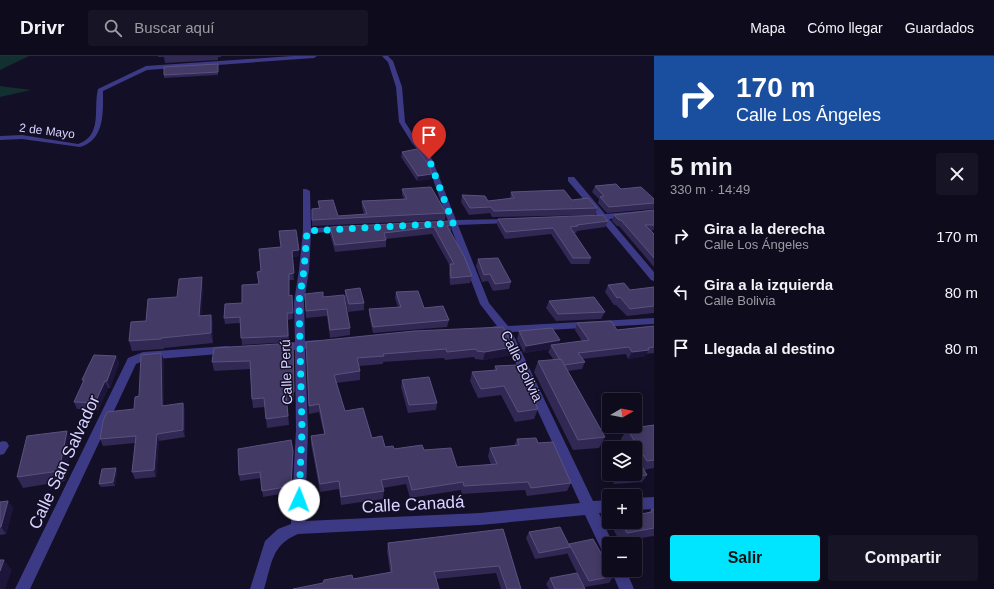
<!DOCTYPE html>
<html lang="es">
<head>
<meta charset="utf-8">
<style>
  body { margin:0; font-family:Helvetica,sans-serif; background:#171425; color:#f1f3f6; height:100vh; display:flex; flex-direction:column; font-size:15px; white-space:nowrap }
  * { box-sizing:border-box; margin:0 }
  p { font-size:13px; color:#9b9ba3 }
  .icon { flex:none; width:22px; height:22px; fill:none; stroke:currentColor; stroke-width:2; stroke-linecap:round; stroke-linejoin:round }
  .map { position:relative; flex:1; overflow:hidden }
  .sheet { display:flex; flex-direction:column; background:#0e0b1c; width:340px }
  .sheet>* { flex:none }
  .banner { background:#1a4fa0; color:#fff; overflow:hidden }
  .needle { width:26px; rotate:81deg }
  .tools { position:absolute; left:602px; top:337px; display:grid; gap:8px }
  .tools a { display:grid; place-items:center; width:40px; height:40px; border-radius:4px; background:#0e0b1c; box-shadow:0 2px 10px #0003,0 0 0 1px #2e2b3b; font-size:20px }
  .pin { position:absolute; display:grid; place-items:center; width:34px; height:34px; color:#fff; margin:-41px -17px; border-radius:50% 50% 50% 0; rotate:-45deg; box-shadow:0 0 4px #0007 }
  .pin .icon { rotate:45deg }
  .me { position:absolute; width:44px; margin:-22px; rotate:2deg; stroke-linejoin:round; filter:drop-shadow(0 0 3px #0008) }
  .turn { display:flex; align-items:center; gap:14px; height:84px; padding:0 16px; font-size:18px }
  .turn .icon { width:52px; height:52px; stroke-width:2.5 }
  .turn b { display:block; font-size:28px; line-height:34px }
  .round { display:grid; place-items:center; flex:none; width:42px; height:42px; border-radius:4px; background:#171425 }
  .headline { display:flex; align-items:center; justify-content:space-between; height:68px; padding:0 16px }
  h1 { font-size:24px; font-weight:700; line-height:30px }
  .cta { display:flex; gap:8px; margin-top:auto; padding:8px 16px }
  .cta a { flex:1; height:46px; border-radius:4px; background:#00e5ff; color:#111; font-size:16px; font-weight:700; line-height:46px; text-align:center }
  .cta a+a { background:#171425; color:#f1f3f6 }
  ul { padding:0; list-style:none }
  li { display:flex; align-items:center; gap:12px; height:56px; padding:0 16px }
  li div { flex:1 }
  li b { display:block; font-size:15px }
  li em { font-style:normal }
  header { display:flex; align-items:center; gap:24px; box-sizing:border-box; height:56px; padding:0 20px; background:#0e0b1c; border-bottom:1px solid #2e2b3b }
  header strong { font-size:19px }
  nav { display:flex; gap:22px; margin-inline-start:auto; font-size:14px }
  .search { width:280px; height:36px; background:#171425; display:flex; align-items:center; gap:10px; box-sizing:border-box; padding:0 14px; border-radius:4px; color:#9b9ba3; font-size:15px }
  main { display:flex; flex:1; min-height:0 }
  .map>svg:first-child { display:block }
</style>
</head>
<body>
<header>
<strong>Drivr</strong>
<div class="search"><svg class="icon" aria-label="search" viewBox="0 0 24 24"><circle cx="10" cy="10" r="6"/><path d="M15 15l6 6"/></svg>Buscar aquí</div>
<nav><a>Mapa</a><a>Cómo llegar</a><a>Guardados</a></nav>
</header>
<main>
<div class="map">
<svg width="654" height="533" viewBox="0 0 654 533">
  <rect width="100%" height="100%" fill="#130f26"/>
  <g fill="#12302f">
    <path d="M0,0H29L0,14Z"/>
    <path d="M0,30L31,34L0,41Z"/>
  </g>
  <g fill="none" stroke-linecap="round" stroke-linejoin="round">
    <g fill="#3d3a85" fill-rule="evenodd">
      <path d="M293,0H317L314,2L147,14L103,35C103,56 105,84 80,91L22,83L0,84V80L22,79L78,88C103,80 93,52 98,33L146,10Z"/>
      <path d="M382,0H388L393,5L402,31L405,66L417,85L432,103L456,164L510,163L514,165L510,167L458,169L489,247L508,270L654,262V268L512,276L593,445L609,444V456L599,457L613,488H609V501L604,499L585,459L480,469L298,478C271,489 272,508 264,533H250L265,485L278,473L291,468L296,374L295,294H277L276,291L277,288L295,286L294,246L299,214L303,175V133H306L310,135L311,172L343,171L347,173L343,175L311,177L309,214L304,246L305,285L319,284L324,288L319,292L305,293L308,374L305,465L480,457L580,447L502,277L490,278L485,274L486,272L497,270L480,248L450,169L444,167L448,165L426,104L412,87L399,66L396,31L388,6Z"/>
      <path d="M568,121H574L605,158L654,154V158L609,163L654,216V225L651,224L601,164H589V160L597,159L568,125Z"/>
      <path d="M227,290L231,291L232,294L231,297L145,304L136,308L30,533H15L128,302L143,296Z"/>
      <path d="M3,385L7,386L9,390L4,398L0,399V386Z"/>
      <path d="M654,441V453L635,454V442Z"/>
      <path d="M611,514H626L634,533H619Z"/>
    </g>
  </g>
  <g fill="#312854">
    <path d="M158,0H221V1H218V4L165,7L164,1H158Z"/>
    <path d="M218,8V19L164,22V19Z"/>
    <path d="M402,96L432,118L431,123L417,125L401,101Z"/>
    <path d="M595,130L621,133L654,143V153L607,157L598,147L599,143L592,136Z"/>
    <path d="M402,133L446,157L445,164L312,170V153L319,152L318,145L338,160L364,158L362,151V145L404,143L402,139Z"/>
    <path d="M511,136L572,144L597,152L595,159L492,161L490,157L469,159L461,146L462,139L488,145L510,142Z"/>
    <path d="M654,154V174L651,175L654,178V211L619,170H617L612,165L614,159Z"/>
    <path d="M498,163L608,165L605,171L577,175L576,177H574L591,202L589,208H571L551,178L505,183L497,169Z"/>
    <path d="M452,169L451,176L472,220L470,227L450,229L449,216L450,210L432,178L386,183V191L335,196L330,178V171Z"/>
    <path d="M299,194V200L292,201L294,224H289V240L292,239L293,263L288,264L289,286L242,289L240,267L225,268L224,262L242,247L259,228L261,215Z"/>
    <path d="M478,203L511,226L509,233L493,235L488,225L482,226L476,210Z"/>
    <path d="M608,229L630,234L654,232V257L627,260L616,249H614L605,236Z"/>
    <path d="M203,231L201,260L211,259L213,269V287L164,292V293L132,295L129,285L146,265L177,241Z"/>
    <path d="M345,234L364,247V254L348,256L345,241Z"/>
    <path d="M396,236L424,252L449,264L447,271L373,277L369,259V253L398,251L395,242Z"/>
    <path d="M305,238L323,241L350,272V279L330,282L327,260L306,262Z"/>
    <path d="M549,245L605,256L601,263L556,265L546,252Z"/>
    <path d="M577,267L617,274L654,270V297L646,298L645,300L628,303L626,298L582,303L585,306L582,313L568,315L605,381L599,392L573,394L534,316L538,305L554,304L548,296L550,293L524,297L517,283L519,275L560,284L558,288L582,285L575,274Z"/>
    <path d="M306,286L513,291L511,299L483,304L475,303L474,301L445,304L444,302L383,306V308L359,310L360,315V324L336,327L345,355L372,382L385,391L394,393L424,394L457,411L491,409L488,400L490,392L514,390L517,383L538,387L571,427L567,435L527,440L525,434L462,438L461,434L410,442L406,428L383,432L384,435L383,443L341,449L339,433L320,436L311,388V380L324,378L319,356L309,358Z"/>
    <path d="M294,296V345L287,346L289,369L267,372L265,351L253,352L252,343L250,313L214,315L212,306Z"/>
    <path d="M116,300L119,307L110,332H108L98,354L77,353L74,346L83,326L82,324Z"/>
    <path d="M164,304V350L183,347L185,354V381L159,385L156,421L135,423L132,416L135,387L103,390L100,383L134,353Z"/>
    <path d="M495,310L538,353L534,363L515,366L501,339L478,342L470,325L472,316L494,315Z"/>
    <path d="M402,324L437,347L436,354L408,357L401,331Z"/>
    <path d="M654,369V412L644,414L647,419L642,426L614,428L610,418H635V392H627L621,383L627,373Z"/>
    <path d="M67,375L73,385L65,425L23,432L17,421Z"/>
    <path d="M293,395V401L291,436L263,441L261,422L240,425L239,419Z"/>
    <path d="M609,403V417L605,409Z"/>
    <path d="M117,416L115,430L101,431L99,428Z"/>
    <path d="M8,445L13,452L6,478L0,479V446Z"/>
    <path d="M654,453V481L653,480L620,486L612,471L615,466H635L649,456L651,454Z"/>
    <path d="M503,473L521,533H501L496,517L436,523H353L390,516L387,495L388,487Z"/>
    <path d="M529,476L569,489V488L614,520L609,527L584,531L585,533H549L546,528L550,522L577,517L567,497L566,498L535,503L526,482Z"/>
  </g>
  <g fill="#1d163a">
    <path d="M432,118L431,123L417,125L418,120Z"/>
    <path d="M299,194V200L292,201V195Z"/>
    <path d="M202,221L203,231L201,270L199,260Z"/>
    <path d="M211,259L213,269V287L211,277Z"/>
    <path d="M560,284L557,291L551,289L550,293L524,297L526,290Z"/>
    <path d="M293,287L294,296V345V336Z"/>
    <path d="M513,291L511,299L483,304L485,296Z"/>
    <path d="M649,294L645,300L628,303L632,296Z"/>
    <path d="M161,297L164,304V357L162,350Z"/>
    <path d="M116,300L119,307L110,332L107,325Z"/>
    <path d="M105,325L108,332L98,354L95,347Z"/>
    <path d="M183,347L185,354V381L183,374Z"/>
    <path d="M67,375L73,385L65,425L59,415Z"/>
    <path d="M157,378L159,385L156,421L154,414Z"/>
    <path d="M293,395V401L291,436V430Z"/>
    <path d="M116,412L117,416L115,430L113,426Z"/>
    <path d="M8,445L13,452L6,478L1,471Z"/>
    <path d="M4,504L12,514L5,533H0V515Z"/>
  </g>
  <g fill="#433a66" stroke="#5a527e">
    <path d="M218,8V16L164,19V11Z"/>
    <path d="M417,93L429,109L432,118L418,120L402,96Z"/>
    <path d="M616,128L621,133L641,131L654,143V147L609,151L600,141L604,140L595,130Z"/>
    <path d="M431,131L446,157L312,164V153L320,152L318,145L333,144L338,160L367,158L362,145L407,143L402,133Z"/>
    <path d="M564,134L572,144L588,142L597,152L494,155L491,151L470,152L462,139L485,140L488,145L514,142L511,136Z"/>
    <path d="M654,154V169H645L654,178V202L621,164H619L614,159Z"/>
    <path d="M603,159L608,165L577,169L578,170L570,171L591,202H573L553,172L506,176L498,163Z"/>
    <path d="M450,165L452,169L447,170L464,200L472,220L451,222L450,208H454L434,171L384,177L386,184L335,189L330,171Z"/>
    <path d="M296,174L299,194L292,195L294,217L289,218V240L292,239L293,257H287L288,280L241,282L240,261L224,262L225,248L242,247V229L259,228L257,216L261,215L259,193L281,191L279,175Z"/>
    <path d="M498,202L511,226L495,228L490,218L484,219L478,203Z"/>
    <path d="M202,221L199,260L211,259V277L161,282V283L129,285L131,266L146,265L148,243L177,241L179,223Z"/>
    <path d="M624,227L630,234L654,231V250L630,253L620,241L617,242L608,229Z"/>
    <path d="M360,232L364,247L349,248L345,234Z"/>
    <path d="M418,235L424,252L443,250L449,264L373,271L369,253L401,251L396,236Z"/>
    <path d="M323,236V241L344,239L350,272L330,274L327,253L306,255L305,238Z"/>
    <path d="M594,241L605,256L558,258L549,245Z"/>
    <path d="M611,265L617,274L654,270V291L648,292L649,294L632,296L629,291L578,297L585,306L564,309L561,303L560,304L551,289L589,284L577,267Z"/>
    <path d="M503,271L513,291L485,296L477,295L476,293L447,296L446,293L383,298L384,300L357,302L360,315L334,319L345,355L363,352L372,382L382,380L385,391L393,390L394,393L422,389L424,394L451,392L457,411L497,408L490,392L519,389L517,383L536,382L538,387L553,386L571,427L531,432L528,426L464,430L463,426L412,434L408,420L381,424L384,435L341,441L339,425L320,428L311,380L325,378L319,348L309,350L306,286L414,275Z"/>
    <path d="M552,272L560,284L526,290L519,275Z"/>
    <path d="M293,287L294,336L286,337L288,360L266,363L264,342L252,343L250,305L212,306L214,292Z"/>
    <path d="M161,297L162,350L183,347V374L157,378L154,414L132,416L136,380L100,383L103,365L107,356L134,353L135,341L139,340L141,299Z"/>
    <path d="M94,299L116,300L107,325H105L95,347L74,346L84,324H82L88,311Z"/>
    <path d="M561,303L605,381L578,384L538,305Z"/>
    <path d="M517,309L538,353L518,356L504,330L481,333L472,316L497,314L495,310Z"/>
    <path d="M429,321L437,347L409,349L402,324Z"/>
    <path d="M654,369V404L647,405L627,373Z"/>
    <path d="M67,375L59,415L17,421L27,380Z"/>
    <path d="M291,384L293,395L291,430L262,435L260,416L239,419L238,393Z"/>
    <path d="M635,400H636L647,419L619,421L617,418H635Z"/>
    <path d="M116,412L113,426L99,428L102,413Z"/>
    <path d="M8,445L1,471H0V446Z"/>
    <path d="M654,453V472L627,477L621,466H635V459L652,456L651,454Z"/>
    <path d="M560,471L570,491L539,497L529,476Z"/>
    <path d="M503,473L521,533H507L499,510L434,516L439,533H293L323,527L324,524L352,519L353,523L392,516L388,487Z"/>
    <path d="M593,483L609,511V514H610L614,520L589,525L569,488Z"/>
    <path d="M0,504H4L0,515Z"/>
    <path d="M577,517L585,533H555L550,522Z"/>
  </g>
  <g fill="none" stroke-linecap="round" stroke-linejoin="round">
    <path stroke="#00e5ff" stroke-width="7" stroke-dasharray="0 12.6" d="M299,444L302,374L299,246L304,214L307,175L453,167L429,103"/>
  </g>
  <g text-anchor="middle" stroke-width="3" stroke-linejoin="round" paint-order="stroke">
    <g font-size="12" fill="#d9d4ff" stroke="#130f26">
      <text transform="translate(47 75) rotate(7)" y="4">2 de Mayo</text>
    </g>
    <g font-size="14" fill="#d9d4ff" stroke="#130f26">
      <text transform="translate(522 310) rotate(64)" y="5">Calle Bolivia</text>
      <text transform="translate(286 316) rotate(-92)" y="5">Calle Perú</text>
    </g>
    <g font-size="17" fill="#d9d4ff" stroke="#130f26">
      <text transform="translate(64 406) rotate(-65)" y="6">Calle San Salvador</text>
      <text transform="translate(413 448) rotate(-3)" y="6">Calle Canadá</text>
    </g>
  </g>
</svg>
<div class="tools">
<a><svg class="needle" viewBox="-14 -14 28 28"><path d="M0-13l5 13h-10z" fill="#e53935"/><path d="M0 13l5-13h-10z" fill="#9b9ba3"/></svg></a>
<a><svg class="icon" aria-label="layers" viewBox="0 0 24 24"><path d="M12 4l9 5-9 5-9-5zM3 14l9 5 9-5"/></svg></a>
<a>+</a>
<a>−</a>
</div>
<div class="pin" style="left:429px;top:103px;background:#d93025"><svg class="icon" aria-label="arrive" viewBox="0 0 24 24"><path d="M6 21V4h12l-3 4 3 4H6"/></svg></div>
<svg class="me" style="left:299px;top:444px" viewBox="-20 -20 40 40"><circle r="19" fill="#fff"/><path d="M0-13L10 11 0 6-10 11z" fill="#00e5ff"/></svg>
</div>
<section class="sheet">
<div class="banner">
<div class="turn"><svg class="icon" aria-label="right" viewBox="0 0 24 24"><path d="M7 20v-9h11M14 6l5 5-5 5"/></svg><div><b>170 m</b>Calle Los Ángeles</div></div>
</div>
<div class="headline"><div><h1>5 min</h1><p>330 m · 14:49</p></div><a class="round"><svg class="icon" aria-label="close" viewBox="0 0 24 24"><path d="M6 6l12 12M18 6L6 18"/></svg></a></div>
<ul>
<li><svg class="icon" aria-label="right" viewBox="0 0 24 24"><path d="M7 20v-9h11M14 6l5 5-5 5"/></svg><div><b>Gira a la derecha</b><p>Calle Los Ángeles</p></div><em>170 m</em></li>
<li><svg class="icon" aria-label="left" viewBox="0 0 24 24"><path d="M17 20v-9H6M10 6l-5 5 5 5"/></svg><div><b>Gira a la izquierda</b><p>Calle Bolivia</p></div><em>80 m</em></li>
<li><svg class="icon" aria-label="arrive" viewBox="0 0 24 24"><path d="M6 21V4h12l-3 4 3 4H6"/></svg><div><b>Llegada al destino</b></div><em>80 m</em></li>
</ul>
<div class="cta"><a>Salir</a><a>Compartir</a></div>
</section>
</main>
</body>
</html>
